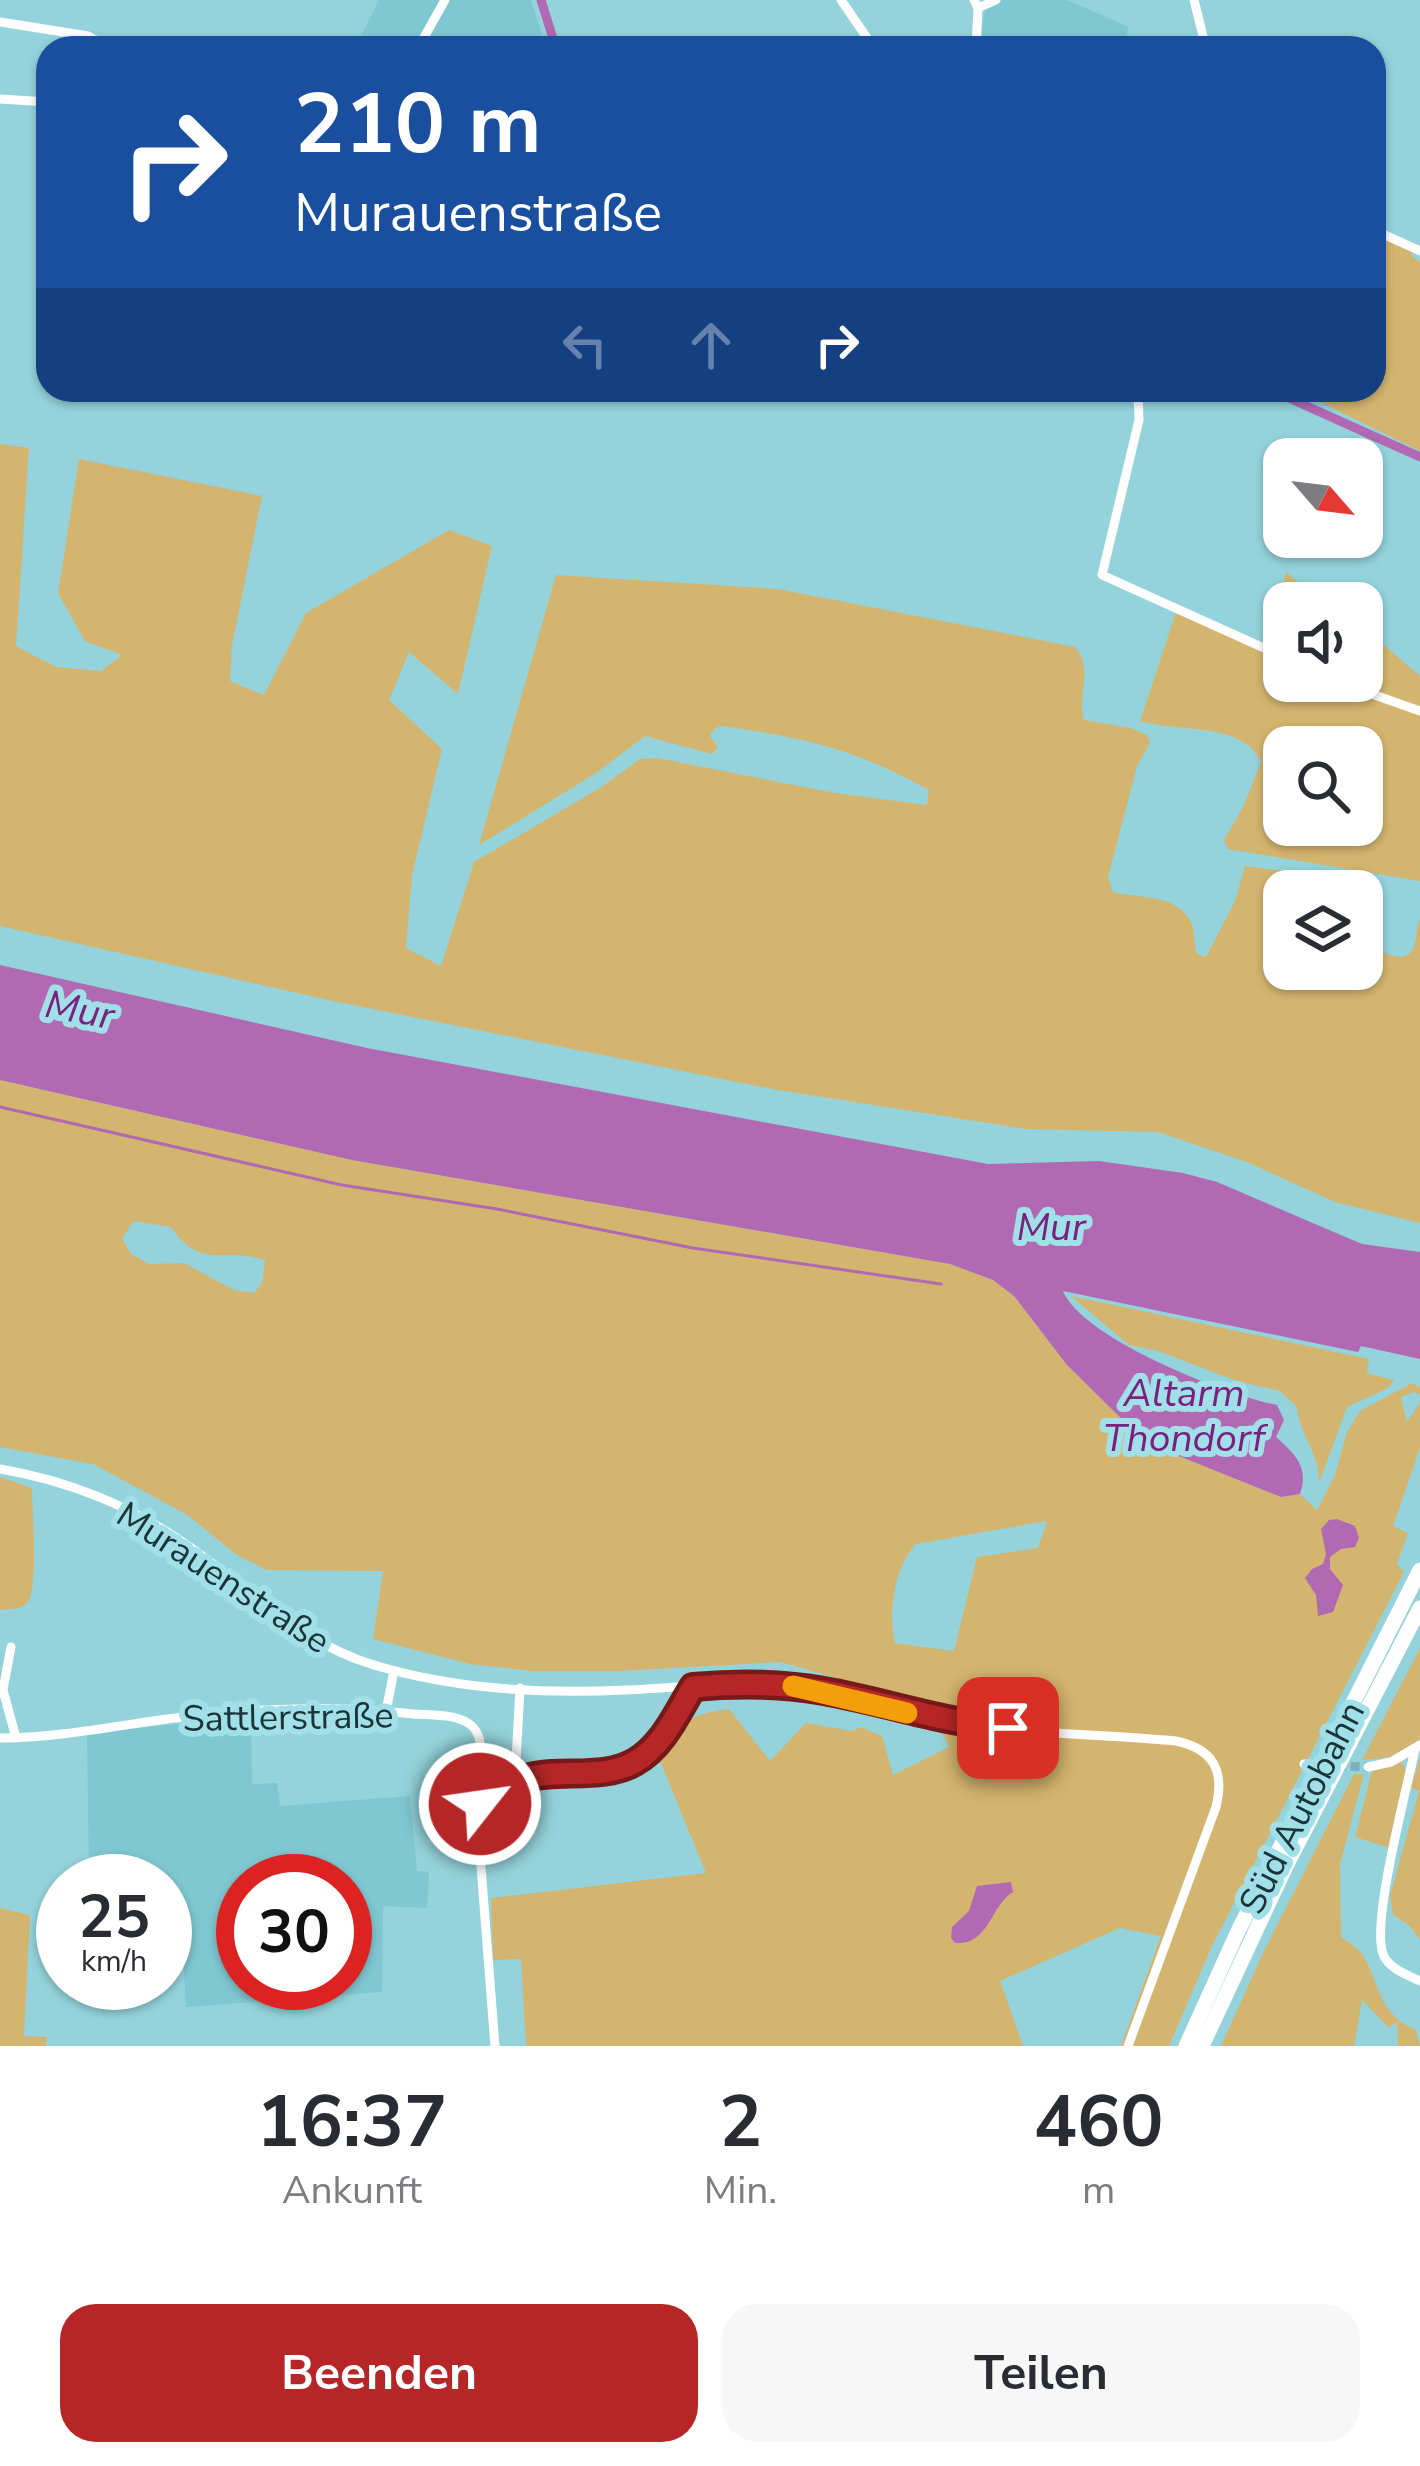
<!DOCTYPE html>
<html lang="de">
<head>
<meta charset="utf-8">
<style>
  body { margin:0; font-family:"Nunito Sans",sans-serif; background:#f7f7f7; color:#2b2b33; height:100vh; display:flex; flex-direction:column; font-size:45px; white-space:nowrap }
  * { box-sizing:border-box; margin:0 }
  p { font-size:39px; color:#7c7c81 }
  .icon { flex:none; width:66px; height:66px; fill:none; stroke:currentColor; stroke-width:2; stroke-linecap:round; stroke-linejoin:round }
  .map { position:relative; height:2046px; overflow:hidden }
  .details { display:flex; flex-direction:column; background:#fff; flex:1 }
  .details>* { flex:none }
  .guide { position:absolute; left:36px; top:36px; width:1350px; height:366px; border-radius:36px; box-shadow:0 3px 9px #0004; background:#1a4fa0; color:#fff; overflow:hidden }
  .needle { width:78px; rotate:118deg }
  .buttons { position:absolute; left:1263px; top:438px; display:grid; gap:24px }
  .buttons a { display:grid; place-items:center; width:120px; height:120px; border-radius:24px; background:#fff; box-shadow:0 3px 9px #0004; font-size:60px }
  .speed { position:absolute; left:36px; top:1854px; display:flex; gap:24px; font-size:60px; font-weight:700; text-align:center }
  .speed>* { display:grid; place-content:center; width:156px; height:156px; border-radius:50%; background:#fff; box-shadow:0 3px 9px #0004; line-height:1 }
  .speed small { font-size:30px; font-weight:400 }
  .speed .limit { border:18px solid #d22; background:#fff; color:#111 }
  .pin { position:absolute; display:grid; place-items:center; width:102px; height:102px; color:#fff; margin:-51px; border-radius:24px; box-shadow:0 6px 18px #0006 }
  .me { position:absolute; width:132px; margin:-66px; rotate:60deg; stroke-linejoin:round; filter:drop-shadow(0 0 9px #0008) }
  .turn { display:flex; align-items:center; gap:42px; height:252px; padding:0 60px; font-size:54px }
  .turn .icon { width:156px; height:156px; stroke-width:2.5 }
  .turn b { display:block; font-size:84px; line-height:102px }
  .lanes { display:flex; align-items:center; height:114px; padding:0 60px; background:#0003; justify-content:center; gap:60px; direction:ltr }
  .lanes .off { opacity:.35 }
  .eta { display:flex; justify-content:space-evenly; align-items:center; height:204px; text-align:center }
  .eta b { font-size:72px; font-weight:700; line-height:84px }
  .action { display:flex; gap:24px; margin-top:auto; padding:24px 60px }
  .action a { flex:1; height:138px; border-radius:36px; background:#b62627; color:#fff; font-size:48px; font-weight:700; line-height:138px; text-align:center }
  .action a+a { background:#f7f7f7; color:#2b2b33 }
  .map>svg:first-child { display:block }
</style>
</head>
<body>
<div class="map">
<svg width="1420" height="2046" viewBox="0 0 1420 2046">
  <rect width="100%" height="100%" fill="#94d3db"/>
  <g fill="#7fc8d1" fill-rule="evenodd">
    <path d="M379,0H531L546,48H355Z"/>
    <path d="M990,0H1067L1129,27L1121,48H980L986,1Z"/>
    <path d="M251,1717L252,1784L277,1783L280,1806L410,1796L417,1871L429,1872L427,1908L383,1906L382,1992L186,2007L179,1886L165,1885V1881L89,1880L87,1733ZM243,1881H345V1983H243Z"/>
  </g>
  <g fill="#d4b56f" fill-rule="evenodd">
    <path d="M1374,232L1412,251L1411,255L1420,262V451L1295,390H1374Z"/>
    <path d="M0,444L29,448L16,646L56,667L101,671L122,655L85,641L58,593L79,459L262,496L232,646L230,681L264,695L306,613L449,530L492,546L458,694L409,652L389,700L442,749L412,875L406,948L441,966L474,862L600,788L640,759L657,758L835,793L927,805L929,790C853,748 808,739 723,726L715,728L710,736L718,747L712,754L645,736L596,773L479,845L556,575L778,589L1075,647C1095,672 1076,693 1084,720L1131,728L1147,735L1150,743L1137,766L1108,877L1113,892C1140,899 1178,893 1192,924C1195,933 1194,945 1197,954L1206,957L1235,901L1245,866L1297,873L1319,891H1284V969H1362V939C1373,947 1405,969 1413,948C1417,939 1416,929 1420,919V1223L1335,1202L1247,1162L1158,1132L1026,1129L772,1089L333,1001L0,926Z"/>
    <path d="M1286,572L1323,603H1284V681L1341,690L1345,681H1362V652L1385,646L1420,676V881L1228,849L1224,840L1243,807L1261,762C1243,721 1178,733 1140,721L1176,612L1265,649ZM1284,747H1362V825H1284Z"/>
    <path d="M0,1080L352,1160L950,1264L993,1280L1014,1296L1067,1365L1135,1432L1169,1452L1281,1497L1300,1494L1317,1510L1335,1475L1347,1432L1360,1411L1412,1383L1420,1387V1395L1414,1392L1401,1397L1407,1422L1420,1402V1448L1393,1526L1408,1533L1397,1564L1404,1572L1212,1946L1169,2046H1121L1161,1936L1120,1928L1000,1981L1023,2046H526L521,1959L493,1960L491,1898L706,1873L658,1756C669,1724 698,1712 729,1709L770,1761L806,1723L852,1731L861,1727L882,1736L893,1775L949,1747L942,1732L944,1709L781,1662L621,1671H532L470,1664L373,1639L383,1571L267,1570L237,1555L186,1514L93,1464L0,1447ZM134,1221L171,1227C202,1272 225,1246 265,1260L262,1283L254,1293L234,1290L184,1263L149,1264L131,1254L122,1238ZM1047,1521L1038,1548L977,1557L954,1651L895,1643C888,1612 894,1567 916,1544Z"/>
    <path d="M1071,1296L1369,1359L1367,1373L1394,1380L1388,1388L1347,1407L1319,1483C1319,1450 1299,1435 1297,1407L1280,1391L1237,1381L1158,1351L1129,1345Z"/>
    <path d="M0,1477L32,1488C32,1510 39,1589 27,1603C21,1610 9,1609 0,1610Z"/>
    <path d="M1420,1648V1739L1392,1757L1362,1760Z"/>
    <path d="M1420,1758V1940L1410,1926L1393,1915L1390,1896L1419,1791L1411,1788Z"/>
    <path d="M1401,1761L1407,1773L1390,1848L1355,1837L1372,1771Z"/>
    <path d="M1354,1774H1364L1340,1864L1341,1937C1349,1943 1360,1949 1364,1957C1381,1988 1379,2014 1416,2030L1420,2046H1398L1397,2023L1388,2027L1362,2000L1354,2046H1221L1263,1953Z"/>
    <path d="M0,1908L30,1915L24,2036L47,2037L46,2046H0Z"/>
  </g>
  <g fill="#b069b2">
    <path d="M0,965L367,1048L988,1164L1099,1161L1183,1173L1217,1182L1362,1244L1420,1252V1359L1361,1346L1358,1352L1063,1291C1083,1339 1226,1395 1277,1405L1284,1420L1276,1437C1296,1455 1309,1467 1300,1494L1281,1497L1169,1452L1135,1432L1067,1365L1014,1296L993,1280L950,1264L352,1160L0,1080Z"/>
    <path d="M1337,1519L1355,1526L1359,1538L1355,1547L1341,1549L1330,1557V1569L1343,1585L1333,1612L1318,1616L1316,1595L1305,1578L1312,1569L1323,1564L1326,1554L1321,1529L1329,1520Z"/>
    <path d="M1011,1882L1013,1892C990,1906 989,1946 955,1943L951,1938L952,1927L969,1911L977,1886Z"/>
  </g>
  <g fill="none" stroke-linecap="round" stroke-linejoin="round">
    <path stroke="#b069b2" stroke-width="3" d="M0,1107L342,1185L497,1209L693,1248L941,1284"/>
    <g stroke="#b069b2" stroke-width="9">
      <path d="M541,0L556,48"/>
      <path d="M1271,390L1420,457"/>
    </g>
    <path stroke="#7cb3ba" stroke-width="9" stroke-dasharray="9 4.5" stroke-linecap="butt" d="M1337,1766L1368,1767"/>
    <g stroke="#fff" stroke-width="9">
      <path d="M841,0L874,48"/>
      <path d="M974,0L978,8L976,48"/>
      <path d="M1194,0L1206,48"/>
      <path d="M978,8L996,0"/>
      <path d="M0,22L88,36L97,41L99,48"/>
      <path d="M418,48L445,0"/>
      <path d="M0,99L48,102"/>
      <path d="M1374,230L1420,251"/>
      <path d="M1138,390L1139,420L1102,575L1284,657"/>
      <path d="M1335,681L1420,711"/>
      <path d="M0,1469C65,1480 130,1505 184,1543C248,1586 297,1642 374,1665C453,1689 544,1694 626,1690C678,1688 729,1681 781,1685C847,1690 910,1717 976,1726C1042,1734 1109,1735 1176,1741C1213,1749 1225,1770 1216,1807L1128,2046"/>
      <path d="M11,1647L3,1690L16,1738"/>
      <path d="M386,1711L394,1671"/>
      <path d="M0,1738C61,1738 123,1724 183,1717C260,1708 338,1705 414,1714C430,1715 454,1714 468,1723C496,1740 465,1788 485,1808"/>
      <path d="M1415,1749C1407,1789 1371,1922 1383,1954C1388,1968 1407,1975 1420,1981"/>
      <path d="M1304,1764H1308"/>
      <path d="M1368,1767L1391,1762L1420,1745"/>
      <path d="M515,1779L520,1688"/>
      <path d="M495,2046L481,1867L485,1809L515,1779L628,1766C660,1748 675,1717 693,1687"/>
    </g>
    <g stroke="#fff" stroke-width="15">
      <path d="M1186,2046L1239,1929L1420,1570"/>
      <path d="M1202,2046L1287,1864L1420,1608"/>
    </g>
  </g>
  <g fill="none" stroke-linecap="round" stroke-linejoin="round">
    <defs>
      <path id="route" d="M480,1804L485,1808C525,1751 587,1789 635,1762C663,1746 677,1713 693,1687C738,1683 780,1683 824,1691C886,1702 944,1723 1008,1728"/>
    </defs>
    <use href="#route" stroke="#761919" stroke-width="30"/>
    <use href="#route" stroke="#b62627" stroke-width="21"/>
    <path stroke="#f59e0b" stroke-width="21" d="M793,1686L907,1713"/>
  </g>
  <g text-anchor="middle" stroke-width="12" stroke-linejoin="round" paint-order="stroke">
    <g font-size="36" fill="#1a3438" stroke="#a1e0e9">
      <text transform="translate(224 1577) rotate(33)" y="13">Murauenstraße</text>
      <text transform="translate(288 1716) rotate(-1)" y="13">Sattlerstraße</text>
      <text transform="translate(1301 1807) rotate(-63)" y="13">Süd Autobahn</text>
    </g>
    <g font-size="39" font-style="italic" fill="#79217d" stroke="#a1e0e9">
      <text transform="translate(80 1009) rotate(11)" y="14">Mur</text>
      <text x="1051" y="1240">Mur</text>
      <text x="1184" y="1406">Altarm<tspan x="1184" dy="45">Thondorf</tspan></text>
    </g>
  </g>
</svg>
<div class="buttons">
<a><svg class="needle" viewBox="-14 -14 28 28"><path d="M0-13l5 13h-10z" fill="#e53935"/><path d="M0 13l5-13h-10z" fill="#7c7c81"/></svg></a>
<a><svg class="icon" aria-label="sound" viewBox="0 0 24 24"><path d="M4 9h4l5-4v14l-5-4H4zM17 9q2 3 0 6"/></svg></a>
<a><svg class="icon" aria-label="search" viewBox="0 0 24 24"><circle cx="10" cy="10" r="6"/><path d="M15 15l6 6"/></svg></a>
<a><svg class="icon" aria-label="layers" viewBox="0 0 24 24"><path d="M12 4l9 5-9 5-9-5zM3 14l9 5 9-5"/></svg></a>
</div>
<div class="speed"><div>25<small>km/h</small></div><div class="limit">30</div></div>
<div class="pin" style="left:1008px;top:1728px;background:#d93025"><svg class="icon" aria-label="arrive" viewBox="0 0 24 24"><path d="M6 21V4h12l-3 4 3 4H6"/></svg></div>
<svg class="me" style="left:480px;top:1804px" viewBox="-20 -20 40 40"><circle r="17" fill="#b62627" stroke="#fff" stroke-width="3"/><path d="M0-11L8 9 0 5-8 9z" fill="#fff"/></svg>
<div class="guide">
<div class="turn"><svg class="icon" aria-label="right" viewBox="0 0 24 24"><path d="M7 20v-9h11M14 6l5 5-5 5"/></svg><div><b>210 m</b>Murauenstraße</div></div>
<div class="lanes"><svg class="icon off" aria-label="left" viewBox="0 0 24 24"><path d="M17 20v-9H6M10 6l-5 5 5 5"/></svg><svg class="icon off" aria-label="ahead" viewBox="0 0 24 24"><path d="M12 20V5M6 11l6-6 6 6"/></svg><svg class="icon" aria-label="right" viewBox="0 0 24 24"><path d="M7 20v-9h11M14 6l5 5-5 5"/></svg></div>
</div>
</div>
<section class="details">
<div class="eta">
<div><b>16:37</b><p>Ankunft</p></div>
<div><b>2</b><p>Min.</p></div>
<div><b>460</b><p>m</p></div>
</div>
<div class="action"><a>Beenden</a><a>Teilen</a></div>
</section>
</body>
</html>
